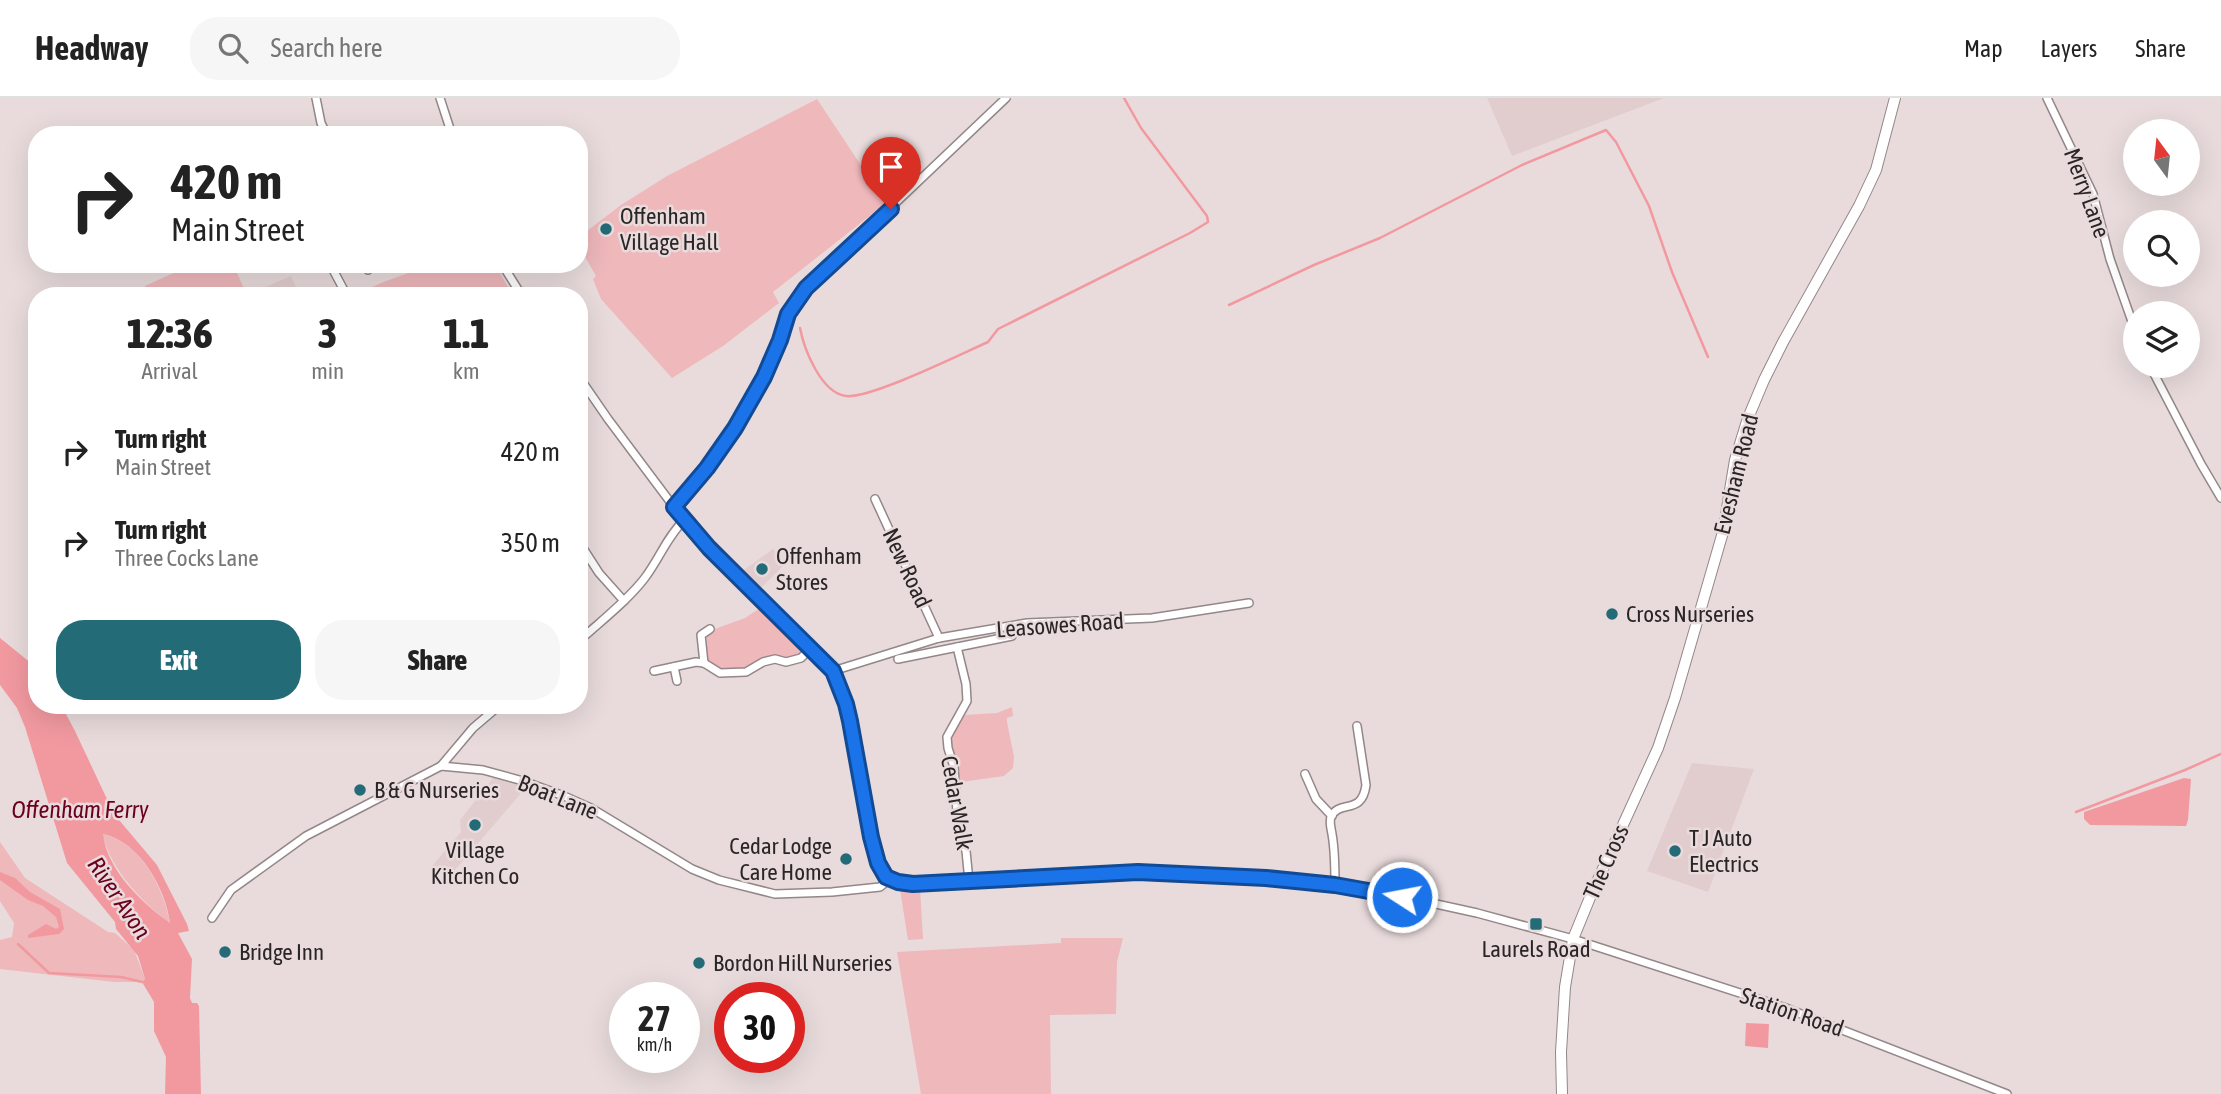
<!DOCTYPE html>
<html lang="en">
<head>
<meta charset="utf-8">
<style>
  body { margin:0; font-family:"Asap Condensed",sans-serif; background:#f6f6f6; color:#222; height:100vh; display:flex; flex-direction:column; font-size:26px; white-space:nowrap }
  * { box-sizing:border-box; margin:0 }
  p { font-size:23px; color:#767676 }
  .icon { flex:none; width:38px; height:38px; fill:none; stroke:currentColor; stroke-width:2; stroke-linecap:round; stroke-linejoin:round }
  .map { position:relative; flex:1; overflow:hidden }
  .sheet { position:absolute; left:28px; top:189px; width:560px; height:427px; display:flex; flex-direction:column; background:#fff; border-radius:28px; box-shadow:0 7px 28px #0002 }
  .sheet>* { flex:none }
  .hud { position:absolute; left:28px; top:28px; width:560px; height:147px; border-radius:28px; box-shadow:0 7px 28px #0002; background:#fff; color:#222; overflow:hidden }
  .needle { width:46px; rotate:345deg }
  .tools { position:absolute; left:2123px; top:21px; display:grid; gap:14px }
  .tools a { display:grid; place-items:center; width:77px; height:77px; border-radius:50%; background:#fff; box-shadow:0 7px 28px #0002; font-size:35px }
  .speed { position:absolute; left:609px; top:884px; display:flex; gap:14px; font-size:35px; font-weight:700; text-align:center }
  .speed>* { display:grid; place-content:center; width:91px; height:91px; border-radius:50%; background:#fff; box-shadow:0 7px 28px #0002; line-height:1 }
  .speed small { font-size:18px; font-weight:400 }
  .speed .limit { border:10px solid #d22; background:#fff; color:#111 }
  .pin { position:absolute; display:grid; place-items:center; width:60px; height:60px; color:#fff; margin:-72px -30px; border-radius:50% 50% 50% 0; rotate:-45deg; box-shadow:0 0 7px #0007 }
  .pin .icon { rotate:45deg }
  .me { position:absolute; width:77px; margin:-38px; rotate:281deg; stroke-linejoin:round; filter:drop-shadow(0 0 5px #0008) }
  .turn { display:flex; align-items:center; gap:24px; height:147px; padding:0 28px; font-size:32px }
  .turn .icon { width:91px; height:91px; stroke-width:2.5 }
  .turn b { display:block; font-size:49px; line-height:60px }
  .eta { display:flex; justify-content:space-evenly; align-items:center; height:119px; text-align:center }
  .eta b { font-size:42px; font-weight:800; line-height:49px }
  .cta { display:flex; gap:14px; margin-top:auto; padding:14px 28px }
  .cta a { flex:1; height:80px; border-radius:28px; background:#236b77; color:#fff; font-size:28px; font-weight:800; line-height:80px; text-align:center }
  .cta a+a { background:#f6f6f6; color:#222 }
  ul { padding:0; list-style:none }
  li { display:flex; align-items:center; gap:21px; height:91px; padding:0 28px }
  li div { flex:1 }
  li b { display:block; font-size:26px }
  li em { font-style:normal }
  header { display:flex; align-items:center; gap:42px; box-sizing:border-box; height:98px; padding:0 35px; background:#fff; border-bottom:2px solid #e0e0e0 }
  header strong { font-size:33px }
  nav { display:flex; gap:38px; margin-inline-start:auto; font-size:24px }
  .search { width:490px; height:63px; background:#f6f6f6; display:flex; align-items:center; gap:18px; box-sizing:border-box; padding:0 24px; border-radius:28px; color:#767676; font-size:26px }
  .map>svg:first-child { display:block }
</style>
</head>
<body>
<header>
<strong>Headway</strong>
<div class="search"><svg class="icon" aria-label="search" viewBox="0 0 24 24"><circle cx="10" cy="10" r="6"/><path d="M15 15l6 6"/></svg>Search here</div>
<nav><a>Map</a><a>Layers</a><a>Share</a></nav>
</header>
<div class="map">
<svg width="2221" height="996" viewBox="0 0 2221 996">
  <rect width="100%" height="100%" fill="#e9dbdc"/>
  <g fill="#e2cdce">
    <path d="M1487,0H1664L1512,58Z"/>
    <path d="M194,166H233L247,197L291,178L300,198H150L145,188Z"/>
    <path d="M773,451L785,466L756,495L737,477Z"/>
    <path d="M1692,665L1754,671L1708,794L1647,773Z"/>
    <path d="M497,675L530,685L448,780L432,768L461,734L460,722Z"/>
  </g>
  <g fill="#efb8bb">
    <path d="M817,1L886,105L773,194L779,205L723,248L672,280L601,201L593,181L596,178L579,148V139L621,107L667,78Z"/>
    <path d="M194,166H233L243,189L230,194L228,198H150L145,188Z"/>
    <path d="M433,166H495L513,198H353L381,185Z"/>
    <path d="M760,510L798,546L800,555L787,561L765,560L749,570L721,572L708,563L706,537L712,532L745,520Z"/>
    <path d="M1012,609L1013,618L1007,620V624L1014,659L1013,670L1004,678L961,684L957,679L950,644L951,638L965,617L997,615Z"/>
    <path d="M102,736C140,743 164,791 170,826C140,801 113,775 102,736Z"/>
    <path d="M0,744L25,780L108,834L115,835L134,852L145,881L142,884H114L0,871V842L12,839L14,825L0,803Z"/>
    <path d="M920,790L923,841L908,842L900,791Z"/>
    <path d="M1061,840H1123L1117,864L1116,916L1050,917L1051,996H921L897,854L1061,845Z"/>
  </g>
  <g fill="#f299a0" fill-rule="evenodd">
    <path d="M0,540L37,570V607H61L75,633L114,716L157,767L187,826L189,833L178,835L192,861L190,900L192,905H197L199,908L201,996H165L166,959L154,933V904L142,884L145,881L138,858L116,831L115,824L67,765L25,629L17,610L0,587ZM103,736C139,743 166,791 170,825C142,805 107,772 103,736Z"/>
    <path d="M2184,680L2191,681L2188,722L2186,728L2090,727L2084,721V714Z"/>
    <path d="M0,774L15,780L30,794L60,811L64,831L59,836L28,840V837L46,826L56,831L59,829L56,819L43,808L28,802L0,782Z"/>
    <path d="M1746,925L1769,926L1768,950L1745,948Z"/>
  </g>
  <g fill="none" stroke-linecap="round" stroke-linejoin="round">
    <g stroke="#f299a0" stroke-width="2.5">
      <path d="M1229,207L1314,167L1380,140L1522,67L1606,32L1616,44L1649,108L1672,174L1708,259"/>
      <path d="M800,230C804,251 821,295 846,298C870,301 961,256 988,244L998,231L1190,135L1208,124L1207,118L1141,30L1124,0"/>
      <path d="M2076,714L2185,672L2221,656"/>
      <path d="M18,846L49,875L121,879L142,884"/>
    </g>
    <defs>
      <g id="street">
        <path d="M316,0L321,25L327,37"/>
        <path d="M440,0L452,37"/>
        <path d="M2047,0L2093,96L2110,161L2135,232"/>
        <path d="M330,166L347,198"/>
        <path d="M366,166L368,172"/>
        <path d="M502,166L522,198"/>
        <path d="M2150,268L2201,366L2221,400"/>
        <path d="M579,279L608,321L674,409L710,450L833,573L846,606L871,739L878,765L886,779L898,784L913,786L1138,774L1266,780L1377,793L1477,815L1573,841L1783,909L2007,996"/>
        <path d="M875,401L939,540"/>
        <path d="M674,409L707,370L735,330L764,279L780,242L788,216L806,190L1006,0"/>
        <path d="M579,444L599,475L624,503"/>
        <path d="M579,543C601,523 626,504 644,481C660,460 666,440 685,421"/>
        <path d="M957,549L966,586L967,603L947,639L948,650L954,669L958,730L966,753L969,783"/>
        <path d="M898,561L1012,538"/>
        <path d="M704,565L720,575L746,574L763,564L775,561L786,564L801,560L811,550"/>
        <path d="M704,565L701,537L710,531"/>
        <path d="M674,569L677,583"/>
        <path d="M654,573L696,564L704,565"/>
        <path d="M833,573L939,540L1027,525L1152,520L1249,505"/>
        <path d="M441,668L473,630L500,607"/>
        <path d="M1305,676L1316,701L1332,718"/>
        <path d="M1335,787C1335,770 1335,753 1332,736C1331,730 1329,724 1331,719C1339,701 1362,718 1366,687L1357,628"/>
        <path d="M212,820L231,792L306,738L441,668L483,672L523,683L564,698L591,710L692,771L719,782L775,796L832,794L880,789L886,784V779"/>
      </g>
      <path id="secondary" d="M1562,996L1561,954L1565,889L1573,841L1591,797L1658,650L1675,600L1723,434L1735,362L1748,320L1764,282L1783,244L1859,108L1876,72L1895,0"/>
    </defs>
    <use href="#street" stroke="#938787" stroke-width="10"/>
    <use href="#secondary" stroke="#938787" stroke-width="12"/>
    <use href="#street" stroke="#fff" stroke-width="7"/>
    <use href="#secondary" stroke="#fff" stroke-width="10"/>
  </g>
  <g fill="none" stroke-linecap="round" stroke-linejoin="round">
    <defs>
      <path id="route" d="M891,111L806,190L788,216L780,242L764,279L735,330L707,370L674,409L709,450L833,573L846,606L850,623L871,739L878,765L886,779L898,784L913,786L1138,774L1266,780L1335,787L1402,799"/>
    </defs>
    <use href="#route" stroke="#114b97" stroke-width="18"/>
    <use href="#route" stroke="#1a73e8" stroke-width="12"/>
  </g>
  <g fill="#236b77" stroke="#e9dbdc" stroke-width="2.5">
    <circle cx="606" cy="131" r="7"/>
    <circle cx="762" cy="471" r="7"/>
    <circle cx="1612" cy="516" r="7"/>
    <circle cx="360" cy="692" r="7"/>
    <circle cx="475" cy="727" r="7"/>
    <circle cx="1675" cy="753" r="7"/>
    <circle cx="846" cy="761" r="7"/>
    <rect x="1529" y="819" width="14" height="14" rx="3.5"/>
    <circle cx="225" cy="854" r="7"/>
    <circle cx="699" cy="865" r="7"/>
  </g>
  <g text-anchor="middle" stroke-width="5" stroke-linejoin="round" paint-order="stroke">
    <g font-size="23" fill="#2b2626" stroke="#e9dbdc">
      <text transform="translate(2087 95) rotate(70)" y="8">Merry Lane</text>
      <text transform="translate(1736 376) rotate(-76)" y="8">Evesham Road</text>
      <text transform="translate(907 470) rotate(65)" y="8">New Road</text>
      <text transform="translate(1060 527) rotate(-4)" y="8">Leasowes Road</text>
      <text transform="translate(558 699) rotate(22)" y="8">Boat Lane</text>
      <text transform="translate(957 705) rotate(80)" y="8">Cedar Walk</text>
      <text transform="translate(1606 764) rotate(-66)" y="8">The Cross</text>
      <text transform="translate(1792 914) rotate(19)" y="8">Station Road</text>
    </g>
    <g font-size="23" fill="#2b2626" stroke="#e9dbdc" text-anchor="start">
      <text x="620" y="126">Offenham<tspan x="620" dy="26">Village Hall</tspan></text>
      <text x="776" y="466">Offenham<tspan x="776" dy="26">Stores</tspan></text>
      <text x="1626" y="524">Cross Nurseries</text>
      <text x="374" y="700">B &amp; G Nurseries</text>
      <text x="1689" y="748">T J Auto<tspan x="1689" dy="26">Electrics</tspan></text>
      <text x="832" y="756" text-anchor="end">Cedar Lodge<tspan x="832" dy="26">Care Home</tspan></text>
      <text x="475" y="760" text-anchor="middle">Village<tspan x="475" dy="26">Kitchen Co</tspan></text>
      <text x="1536" y="859" text-anchor="middle">Laurels Road</text>
      <text x="239" y="862">Bridge Inn</text>
      <text x="713" y="873">Bordon Hill Nurseries</text>
    </g>
    <g font-size="24" font-style="italic" fill="#6b001e" stroke="#e9dbdc">
      <text x="80" y="720">Offenham Ferry</text>
      <text transform="translate(119 800) rotate(56)" y="8">River Avon</text>
    </g>
  </g>
</svg>
<div class="tools">
<a><svg class="needle" viewBox="-14 -14 28 28"><path d="M0-13l5 13h-10z" fill="#e53935"/><path d="M0 13l5-13h-10z" fill="#767676"/></svg></a>
<a><svg class="icon" aria-label="search" viewBox="0 0 24 24"><circle cx="10" cy="10" r="6"/><path d="M15 15l6 6"/></svg></a>
<a><svg class="icon" aria-label="layers" viewBox="0 0 24 24"><path d="M12 4l9 5-9 5-9-5zM3 14l9 5 9-5"/></svg></a>
</div>
<div class="speed"><div>27<small>km/h</small></div><div class="limit">30</div></div>
<div class="pin" style="left:891px;top:111px;background:#d93025"><svg class="icon" aria-label="arrive" viewBox="0 0 24 24"><path d="M6 21V4h12l-3 4 3 4H6"/></svg></div>
<svg class="me" style="left:1402px;top:799px" viewBox="-20 -20 40 40"><circle r="17" fill="#1a73e8" stroke="#fff" stroke-width="3"/><path d="M0-11L8 9 0 5-8 9z" fill="#fff"/></svg>
<div class="hud">
<div class="turn"><svg class="icon" aria-label="right" viewBox="0 0 24 24"><path d="M7 20v-9h11M14 6l5 5-5 5"/></svg><div><b>420 m</b>Main Street</div></div>
</div>
<section class="sheet">
<div class="eta">
<div><b>12:36</b><p>Arrival</p></div>
<div><b>3</b><p>min</p></div>
<div><b>1.1</b><p>km</p></div>
</div>
<ul>
<li><svg class="icon" aria-label="right" viewBox="0 0 24 24"><path d="M7 20v-9h11M14 6l5 5-5 5"/></svg><div><b>Turn right</b><p>Main Street</p></div><em>420 m</em></li>
<li><svg class="icon" aria-label="right" viewBox="0 0 24 24"><path d="M7 20v-9h11M14 6l5 5-5 5"/></svg><div><b>Turn right</b><p>Three Cocks Lane</p></div><em>350 m</em></li>
</ul>
<div class="cta"><a>Exit</a><a>Share</a></div>
</section>
</div>
</body>
</html>
